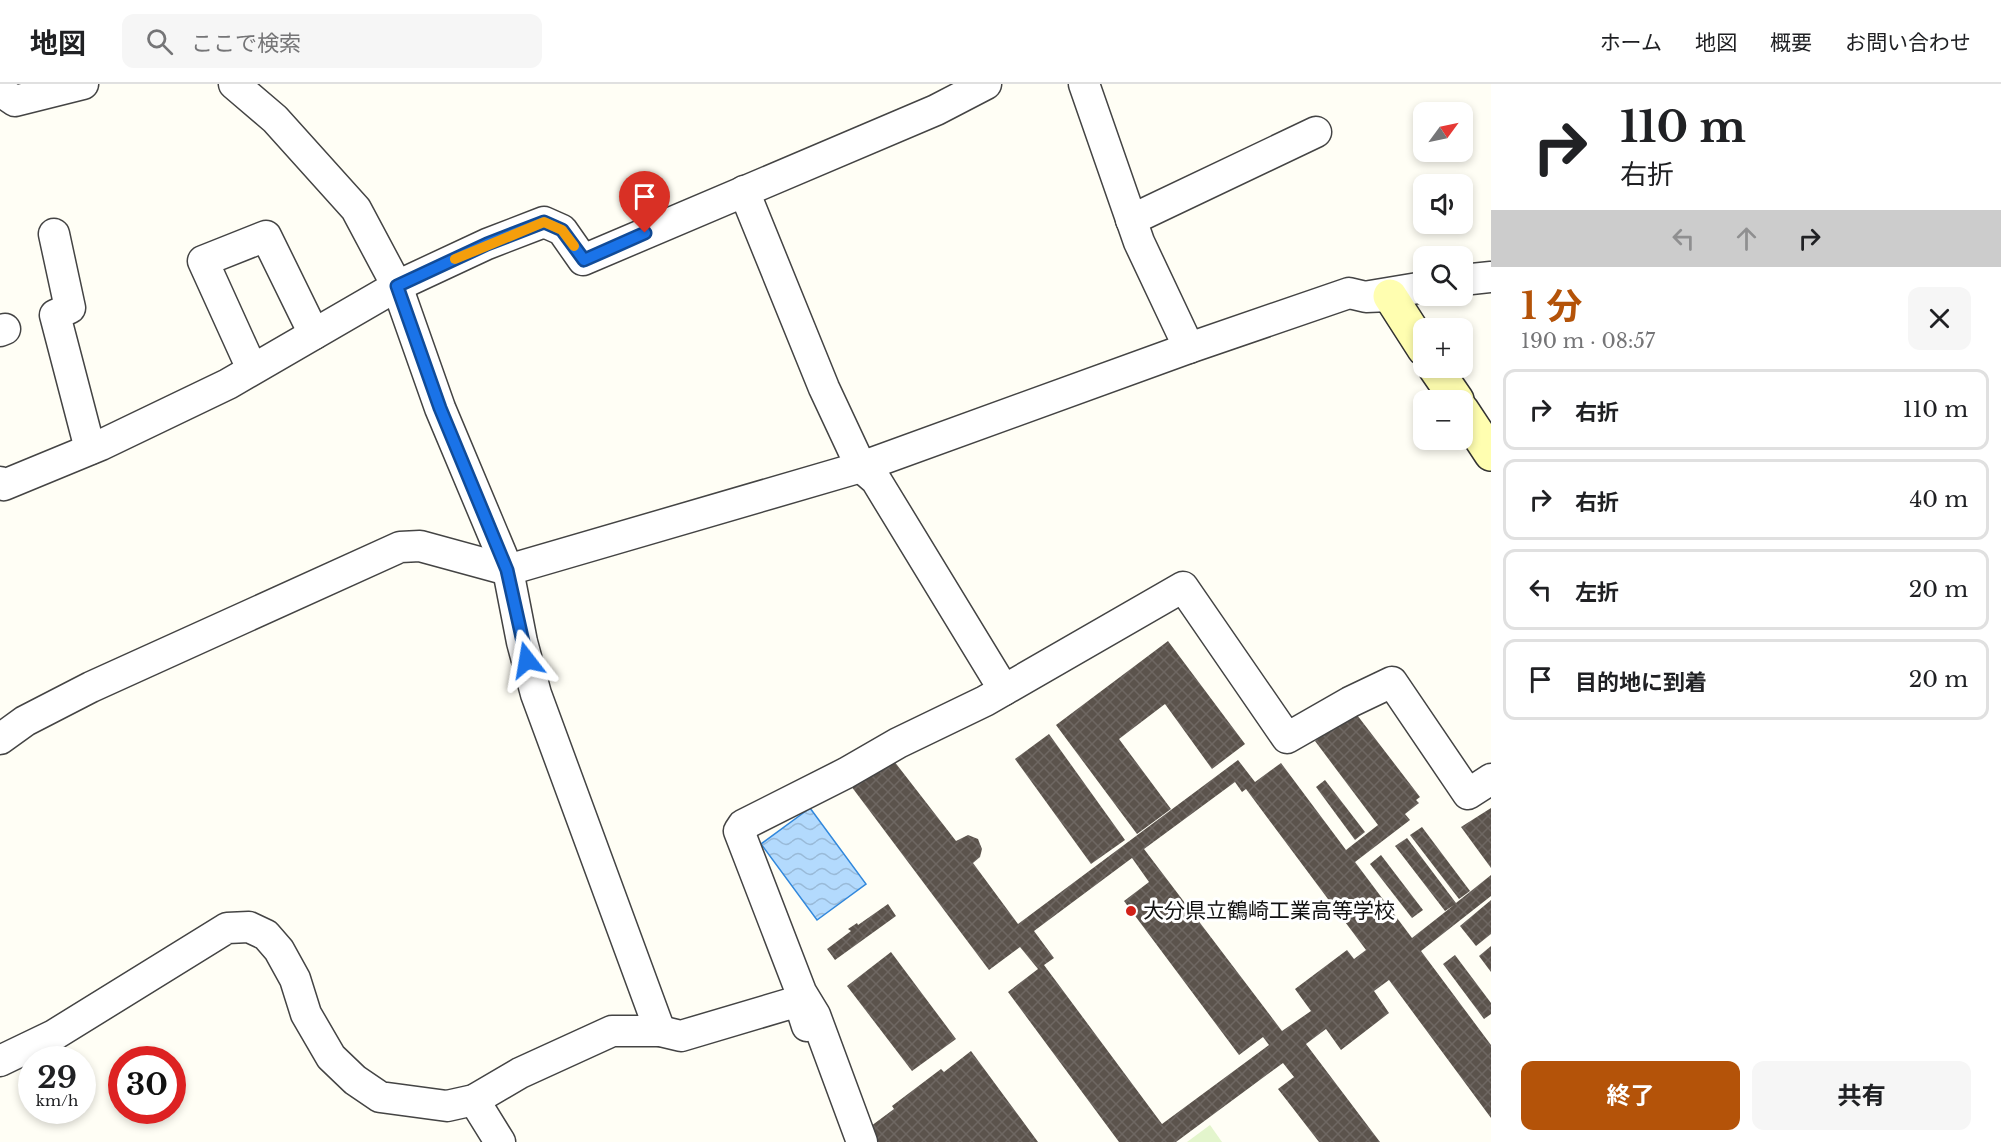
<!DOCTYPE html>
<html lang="ja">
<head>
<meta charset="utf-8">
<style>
  body { margin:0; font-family:"Libre Baskerville","Noto Sans JP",serif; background:#f6f6f6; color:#202124; height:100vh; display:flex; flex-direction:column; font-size:22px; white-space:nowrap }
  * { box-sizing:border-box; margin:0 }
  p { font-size:20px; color:#757577 }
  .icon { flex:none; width:33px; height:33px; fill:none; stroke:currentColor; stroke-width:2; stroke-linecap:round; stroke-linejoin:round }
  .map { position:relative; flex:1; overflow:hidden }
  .panel { display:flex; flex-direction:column; background:#fff; width:510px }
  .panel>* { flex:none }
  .banner { background:#fff; color:#202124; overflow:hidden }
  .needle { width:39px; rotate:57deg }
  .tools { position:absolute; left:1413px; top:18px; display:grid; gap:12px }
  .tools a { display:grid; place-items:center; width:60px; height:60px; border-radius:12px; background:#fff; box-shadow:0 3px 9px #0003; font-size:30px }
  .speed { position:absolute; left:18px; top:962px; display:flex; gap:12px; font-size:30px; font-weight:700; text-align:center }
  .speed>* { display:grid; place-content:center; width:78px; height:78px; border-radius:50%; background:#fff; box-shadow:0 3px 9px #0003; line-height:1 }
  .speed small { font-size:15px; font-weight:400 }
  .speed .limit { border:9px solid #d22; background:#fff; color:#111 }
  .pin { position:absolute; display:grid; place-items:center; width:51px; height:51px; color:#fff; margin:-62px -26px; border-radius:50% 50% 50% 0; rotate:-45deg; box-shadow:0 0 6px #0007 }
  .pin .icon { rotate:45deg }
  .me { position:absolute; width:66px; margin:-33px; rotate:346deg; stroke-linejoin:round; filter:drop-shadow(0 0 4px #0008) }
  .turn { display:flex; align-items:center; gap:21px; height:126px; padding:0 30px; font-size:27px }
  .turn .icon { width:78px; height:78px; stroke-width:2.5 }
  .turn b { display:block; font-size:42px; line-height:51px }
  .lanes { display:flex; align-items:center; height:57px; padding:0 30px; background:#0003; justify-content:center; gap:30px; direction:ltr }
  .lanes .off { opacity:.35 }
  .round { display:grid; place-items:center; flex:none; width:63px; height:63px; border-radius:12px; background:#f6f6f6 }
  .headline { display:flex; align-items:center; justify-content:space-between; height:102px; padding:0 30px }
  h1 { font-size:36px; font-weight:700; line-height:45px; color:#b45309 }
  .action { display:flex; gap:12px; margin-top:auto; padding:12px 30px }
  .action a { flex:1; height:69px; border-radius:12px; background:#b45309; color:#fff; font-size:24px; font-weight:700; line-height:69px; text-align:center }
  .action a+a { background:#f6f6f6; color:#202124 }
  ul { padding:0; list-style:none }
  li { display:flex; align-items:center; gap:18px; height:81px; margin:0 12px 9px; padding:0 18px; border:3px solid #e0e0e0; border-radius:12px }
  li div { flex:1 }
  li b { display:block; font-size:22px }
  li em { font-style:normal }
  header { display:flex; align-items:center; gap:36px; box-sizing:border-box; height:84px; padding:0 30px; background:#fff; border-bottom:2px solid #e0e0e0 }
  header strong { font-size:28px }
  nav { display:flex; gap:33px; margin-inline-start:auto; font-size:21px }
  .search { width:420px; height:54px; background:#f6f6f6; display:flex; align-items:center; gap:15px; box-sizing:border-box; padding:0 21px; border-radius:12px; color:#757577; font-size:22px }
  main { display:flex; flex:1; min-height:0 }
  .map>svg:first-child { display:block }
</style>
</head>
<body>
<header>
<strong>地図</strong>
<div class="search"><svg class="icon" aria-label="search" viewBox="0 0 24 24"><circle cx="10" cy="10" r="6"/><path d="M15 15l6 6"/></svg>ここで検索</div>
<nav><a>ホーム</a><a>地図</a><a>概要</a><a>お問い合わせ</a></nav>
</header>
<main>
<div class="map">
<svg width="1491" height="1058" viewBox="0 0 1491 1058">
  <defs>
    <pattern id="water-waves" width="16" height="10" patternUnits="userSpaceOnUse" patternTransform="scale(1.5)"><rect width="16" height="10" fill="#b3dafd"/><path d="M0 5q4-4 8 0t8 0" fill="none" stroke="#99bad8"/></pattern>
    <pattern id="building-cross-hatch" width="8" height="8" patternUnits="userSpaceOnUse" patternTransform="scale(1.5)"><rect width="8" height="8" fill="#5b534c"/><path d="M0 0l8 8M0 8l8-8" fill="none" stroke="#6e6762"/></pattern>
  </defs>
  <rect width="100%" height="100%" fill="#fffef5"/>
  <path fill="#e3f5cc" d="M1210,1041L1222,1058H1187Z"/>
  <path fill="url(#water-waves)" stroke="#3288dc" stroke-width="1.5" d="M810,724L866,800L817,836L761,760Z"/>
  <g fill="url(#building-cross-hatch)" fill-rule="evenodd">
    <path d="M1168,557L1245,660L1212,685L1165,620L1119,655L1171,725L1137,750L1056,641Z"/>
    <path d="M1354,627L1420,713L1416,716L1419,719L1405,730L1410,736L1355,778L1412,854L1454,821L1445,827L1395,762L1407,754L1456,819L1491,791V812L1421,867L1491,961V1034L1389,896L1374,907L1389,929L1341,966L1326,945L1306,960L1380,1058H1319L1278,1005L1294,993L1283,979L1176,1058H1119L1008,908L1038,885L1020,863L989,886L848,698L887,668L956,757L968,751L978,755L982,765L980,773L973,779L1018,840L1238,676L1255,698L1281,679L1346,766L1378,741L1315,657ZM1235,698L1242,708L1246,705L1366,866L1354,875L1347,866L1295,905L1311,927L1282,947L1144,765ZM1132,774L1149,798L1124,817L1239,971L1263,953L1269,961L1162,1040L1044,881L1054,874L1034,847Z"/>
    <path d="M1049,650L1125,756L1091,780L1015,675Z"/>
    <path d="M1325,696L1365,748L1355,756L1316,703Z"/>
    <path d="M1491,724V784L1461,743Z"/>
    <path d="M1422,743L1470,807L1459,815L1410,751Z"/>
    <path d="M1381,771L1423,826L1412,834L1370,780Z"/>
    <path d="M1491,816V850L1476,862L1460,842Z"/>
    <path d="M888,820L896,832L835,876L827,865L851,847L848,845L857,839L858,841Z"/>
    <path d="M1491,862V888L1479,872Z"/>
    <path d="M891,868L956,955L912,987L847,902Z"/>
    <path d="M1455,871L1491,919V930L1484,935L1443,880Z"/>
    <path d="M971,967L1038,1058H877L867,1045L894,1025L892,1022L941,985L944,988Z"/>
  </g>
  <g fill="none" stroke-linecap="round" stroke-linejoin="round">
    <defs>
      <g id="street">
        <path d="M234,0L275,35L356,125L397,202L440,324L508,486L522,558L536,610L660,947"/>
        <path d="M1084,0L1139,158L1189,264"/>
        <path d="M0,7L15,17L83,0"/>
        <path d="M744,107L824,304L861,383L876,396L1004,606"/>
        <path d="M1131,136L1316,48"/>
        <path d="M54,150L70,224L55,231L90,365"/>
        <path d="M1462,196L1491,193"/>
        <path d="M1370,212L1424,203"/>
        <path d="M0,247L5,245"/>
        <path d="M252,285L203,177L266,152L314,250"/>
        <path d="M0,398L4,401L101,361L228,300L397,202L487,160L544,138L562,146L583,176L936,26L986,0"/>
        <path d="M0,655L25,637L91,603L400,463L420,462L508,486L861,383L1189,264L1349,209L1366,213L1390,212"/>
        <path d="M0,977L54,951L227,844L249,843L266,851L279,866L295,895L306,930L331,973L355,996L380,1013L447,1022L474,1016L520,989L612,947H660L681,952L799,917L807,942"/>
        <path d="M474,1016L500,1058"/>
        <path d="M862,1058L815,931L801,908L739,747L743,741L846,689L898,659L985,617L1183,503L1287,654L1350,618L1392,598L1468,710L1491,695"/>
      </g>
      <g id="secondary">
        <path d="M1390,212L1424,265"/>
        <path d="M1435,284L1457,316"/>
        <path d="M1462,326L1491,370"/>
      </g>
    </defs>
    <use href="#street" stroke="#444" stroke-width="33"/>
    <use href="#secondary" stroke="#333" stroke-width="36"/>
    <use href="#street" stroke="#fff" stroke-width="30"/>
    <use href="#secondary" stroke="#fffeb0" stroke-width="33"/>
  </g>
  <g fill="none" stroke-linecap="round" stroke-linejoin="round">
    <defs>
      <path id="route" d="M527,576L507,486L440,324L397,202L487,160L544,138L562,146L584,176L645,149"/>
    </defs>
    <use href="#route" stroke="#114b97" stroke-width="15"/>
    <use href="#route" stroke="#1a73e8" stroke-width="10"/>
    <path stroke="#f59e0b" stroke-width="10" d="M455,175L544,138L562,146L574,162"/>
  </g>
  <circle fill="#d22118" stroke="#fff" stroke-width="2" cx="1131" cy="827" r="6"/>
  <g text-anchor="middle" stroke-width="6" stroke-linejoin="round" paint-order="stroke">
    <g font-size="21" fill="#111" stroke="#fff" text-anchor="start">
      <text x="1143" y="834">大分県立鶴崎工業高等学校</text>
    </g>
  </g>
</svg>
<div class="tools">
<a><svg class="needle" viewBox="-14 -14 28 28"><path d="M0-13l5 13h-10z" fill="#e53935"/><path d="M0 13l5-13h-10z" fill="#757577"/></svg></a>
<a><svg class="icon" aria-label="sound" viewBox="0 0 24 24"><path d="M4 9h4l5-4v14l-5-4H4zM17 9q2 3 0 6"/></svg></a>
<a><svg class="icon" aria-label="search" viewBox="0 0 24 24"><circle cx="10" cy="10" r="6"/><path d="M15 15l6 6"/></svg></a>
<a>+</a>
<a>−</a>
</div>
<div class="speed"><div>29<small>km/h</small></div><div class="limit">30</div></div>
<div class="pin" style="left:645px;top:149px;background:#d93025"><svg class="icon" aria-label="arrive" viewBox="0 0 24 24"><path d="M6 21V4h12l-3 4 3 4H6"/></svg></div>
<svg class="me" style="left:527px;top:576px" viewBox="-20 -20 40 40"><path d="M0-17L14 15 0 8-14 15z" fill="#1a73e8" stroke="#fff" stroke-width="4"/></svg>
</div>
<section class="panel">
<div class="banner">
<div class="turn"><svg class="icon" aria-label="right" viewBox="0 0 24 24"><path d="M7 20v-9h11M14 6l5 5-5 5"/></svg><div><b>110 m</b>右折</div></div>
<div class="lanes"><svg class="icon off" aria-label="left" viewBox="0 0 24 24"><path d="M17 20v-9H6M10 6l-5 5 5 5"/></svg><svg class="icon off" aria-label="ahead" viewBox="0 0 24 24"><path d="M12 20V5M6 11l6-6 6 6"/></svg><svg class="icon" aria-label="right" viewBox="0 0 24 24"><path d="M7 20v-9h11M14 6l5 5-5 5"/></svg></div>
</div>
<div class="headline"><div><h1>1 分</h1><p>190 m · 08:57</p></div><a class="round"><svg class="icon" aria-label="close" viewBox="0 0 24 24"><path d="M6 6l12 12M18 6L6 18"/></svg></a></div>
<ul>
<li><svg class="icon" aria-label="right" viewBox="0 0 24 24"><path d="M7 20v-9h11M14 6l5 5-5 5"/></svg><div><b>右折</b></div><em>110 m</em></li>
<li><svg class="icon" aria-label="right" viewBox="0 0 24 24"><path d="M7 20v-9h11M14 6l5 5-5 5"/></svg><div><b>右折</b></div><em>40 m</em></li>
<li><svg class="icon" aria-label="left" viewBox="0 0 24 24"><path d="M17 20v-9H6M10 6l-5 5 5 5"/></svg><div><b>左折</b></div><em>20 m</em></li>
<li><svg class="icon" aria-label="arrive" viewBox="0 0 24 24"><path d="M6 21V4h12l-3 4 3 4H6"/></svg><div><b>目的地に到着</b></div><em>20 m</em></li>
</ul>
<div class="action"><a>終了</a><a>共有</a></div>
</section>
</main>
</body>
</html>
